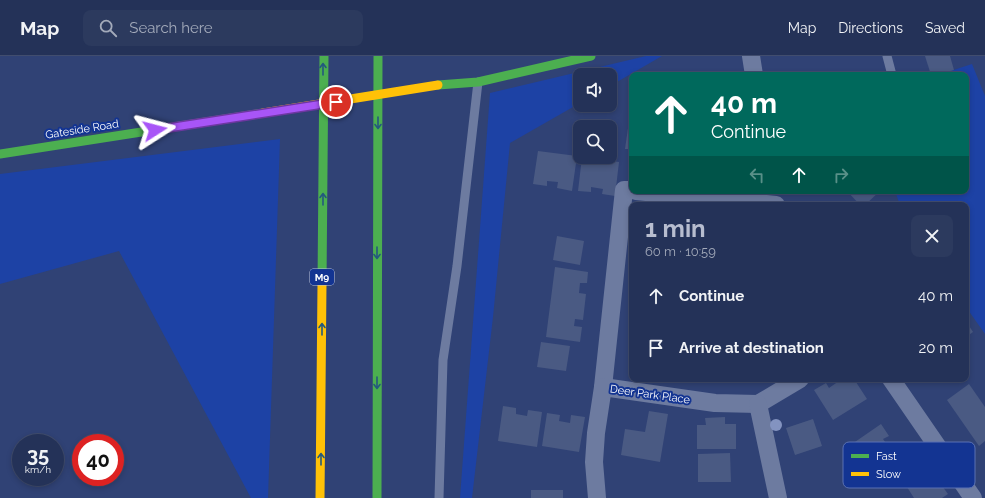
<!DOCTYPE html>
<html lang="en">
<head>
<meta charset="utf-8">
<style>
  body { margin:0; font-family:Raleway,sans-serif; background:#2c3a5e; color:#f1f3f6; height:100vh; display:flex; flex-direction:column; font-size:15px; white-space:nowrap }
  * { box-sizing:border-box; margin:0 }
  p { font-size:13px; color:#a3aaba }
  .icon { flex:none; width:22px; height:22px; fill:none; stroke:currentColor; stroke-width:2; stroke-linecap:round; stroke-linejoin:round }
  .map { position:relative; flex:1; overflow:hidden }
  .side { position:absolute; left:629px; top:146px; width:340px; height:180px; display:flex; flex-direction:column; background:#243258; border-radius:8px; box-shadow:0 2px 6px #0003,0 0 0 1px #414d6e }
  .side>* { flex:none }
  .guide { position:absolute; left:629px; top:16px; width:340px; height:122px; border-radius:8px; box-shadow:0 2px 6px #0003,0 0 0 1px #414d6e; background:#00695c; color:#fff; overflow:hidden }
  .tools { position:absolute; left:573px; top:12px; display:grid; gap:8px }
  .tools a { display:grid; place-items:center; width:44px; height:44px; border-radius:8px; background:#243258; box-shadow:0 2px 6px #0003,0 0 0 1px #414d6e; font-size:20px }
  .speed { position:absolute; left:12px; top:378px; display:flex; gap:8px; font-size:20px; font-weight:700; text-align:center }
  .speed>* { display:grid; place-content:center; width:52px; height:52px; border-radius:50%; background:#243258; box-shadow:0 2px 6px #0003,0 0 0 1px #414d6e; line-height:1 }
  .speed small { font-size:10px; font-weight:400 }
  .speed .limit { border:6px solid #d22; background:#fff; color:#111 }
  .pin { position:absolute; display:grid; place-items:center; width:34px; height:34px; color:#fff; margin:-17px; border:2px solid #fff; border-radius:50%; box-shadow:0 1px 4px #0007 }
  .me { position:absolute; width:44px; margin:-22px; rotate:81deg; stroke-linejoin:round; filter:drop-shadow(0 0 3px #0008) }
  .turn { display:flex; align-items:center; gap:14px; height:84px; padding:0 16px; font-size:18px }
  .turn .icon { width:52px; height:52px; stroke-width:2.5 }
  .turn b { display:block; font-size:28px; line-height:34px }
  .lanes { display:flex; align-items:center; height:38px; padding:0 16px; background:#0003; justify-content:center; gap:20px; direction:ltr }
  .lanes .off { opacity:.35 }
  .round { display:grid; place-items:center; flex:none; width:42px; height:42px; border-radius:8px; background:#2c3a5e }
  .overview { display:flex; align-items:center; justify-content:space-between; height:68px; padding:0 16px }
  h1 { font-size:24px; font-weight:700; line-height:30px; color:#b7bdcf }
  ul { padding:0; list-style:none }
  li { display:flex; align-items:center; gap:12px; height:52px; padding:0 16px }
  li div { flex:1 }
  li b { display:block; font-size:15px }
  li em { font-style:normal }
  header { display:flex; align-items:center; gap:24px; box-sizing:border-box; height:56px; padding:0 20px; background:#243258; border-bottom:1px solid #414d6e }
  header strong { font-size:19px }
  nav { display:flex; gap:22px; margin-inline-start:auto; font-size:14px }
  .search { width:280px; height:36px; background:#2c3a5e; display:flex; align-items:center; gap:10px; box-sizing:border-box; padding:0 14px; border-radius:8px; color:#a3aaba; font-size:15px }
  .map>svg:first-child { display:block }
</style>
</head>
<body>
<header>
<strong>Map</strong>
<div class="search"><svg class="icon" aria-label="search" viewBox="0 0 24 24"><circle cx="10" cy="10" r="6"/><path d="M15 15l6 6"/></svg>Search here</div>
<nav><a>Map</a><a>Directions</a><a>Saved</a></nav>
</header>
<div class="map">
<svg width="985" height="442" viewBox="0 0 985 442">
  <rect width="100%" height="100%" fill="#304275"/>
  <g fill="#1d42a5">
    <path d="M646,0H662L610,30V19H580V47L510,87L493,261L472,442H460L490,37Z"/>
    <path d="M972,8L985,40V278L966,251V149H900L895,135H966V19H938Z"/>
    <path d="M280,83L268,442H251L119,195L0,228V118Z"/>
  </g>
  <g fill="#4a5a83">
    <path d="M925,0H950L954,14L938,19H931Z"/>
    <path d="M629,65L632,66V93H625Z"/>
    <path d="M538,95L577,100L572,135L557,132L558,126L547,125V130L533,128Z"/>
    <path d="M582,101L619,106L615,140L602,138L603,133L591,131V136L578,135Z"/>
    <path d="M847,135H880L865,149H860Z"/>
    <path d="M557,180L584,185L580,209L553,204Z"/>
    <path d="M555,211L588,216L587,227H580L579,237L586,238L583,264L575,263L574,270L582,271L580,286L546,281Z"/>
    <path d="M966,265L973,276L966,281Z"/>
    <path d="M541,286L570,290L566,315L537,311Z"/>
    <path d="M837,323H854L867,343L833,364L814,334L826,327L829,332L839,325Z"/>
    <path d="M969,328L985,351V385L979,390L947,344Z"/>
    <path d="M503,350L516,352V358L527,360L528,354L542,356L537,391L498,385Z"/>
    <path d="M649,355L668,358L660,406L621,399L625,373L645,376Z"/>
    <path d="M547,357L560,359L559,365L570,367L571,359L585,361L579,396L542,390Z"/>
    <path d="M725,361V368H736V393H697V369H706L705,362Z"/>
    <path d="M813,363L822,390L795,399L786,372Z"/>
    <path d="M881,368L889,380L883,383L890,393L895,389L902,400L873,419L852,388Z"/>
    <path d="M730,397L731,426H698V398Z"/>
    <path d="M931,415L948,438L942,442H914L907,431Z"/>
    <rect x="531" y="434" width="32" height="8"/>
  </g>
  <g fill="none" stroke-linecap="round" stroke-linejoin="round">
    <g stroke="#6d7ba0" stroke-width="9">
      <path d="M887,0L892,19"/>
      <path d="M439,442L443,304L457,210L478,26"/>
    </g>
    <g stroke="#6d7ba0" stroke-width="18">
      <path d="M751,0L754,19"/>
      <path d="M632,134H624L603,331L715,347L758,348L800,323"/>
      <path d="M636,135L776,149"/>
      <path d="M891,323L973,442"/>
      <path d="M758,348L778,442"/>
      <path d="M597,442L594,406L596,377L603,331"/>
    </g>
    <g stroke="#4caf50" stroke-width="9">
      <path d="M438,29L478,26L591,0"/>
      <path d="M0,98L263,57"/>
      <path d="M322,228L324,0"/>
      <path d="M377,442L378,0"/>
    </g>
    <path stroke="#ffc107" stroke-width="9" d="M320,442L322,228"/>
    <path stroke="#ffc107" stroke-width="9" d="M263,57L438,29"/>
  </g>
  <circle fill="#8393c0" cx="776" cy="369" r="6"/>
  <defs><path id="oneway-shaft" d="M-6 0H5M1.5-3L5.5 0L1.5 3" fill="none" stroke-width="1.6" stroke-linecap="round" stroke-linejoin="round"/></defs>
  <g stroke="#24597e">
    <use href="#oneway-shaft" transform="translate(323 13) rotate(-90)"/>
    <use href="#oneway-shaft" transform="translate(378 67) rotate(90)"/>
    <use href="#oneway-shaft" transform="translate(323 143) rotate(-90)"/>
    <use href="#oneway-shaft" transform="translate(377 197) rotate(90)"/>
    <use href="#oneway-shaft" transform="translate(322 273) rotate(-90)"/>
    <use href="#oneway-shaft" transform="translate(377 327) rotate(90)"/>
    <use href="#oneway-shaft" transform="translate(321 403) rotate(-90)"/>
  </g>
  <g fill="none" stroke-linecap="round" stroke-linejoin="round">
    <defs>
      <path id="route" d="M155,74L336,46"/>
    </defs>
    <use href="#route" stroke="#6d37a1" stroke-width="10"/>
    <use href="#route" stroke="#a855f7" stroke-width="7"/>
  </g>
  <g text-anchor="middle" stroke-width="4" stroke-linejoin="round" paint-order="stroke">
    <rect fill="#133492" stroke="#b8c2de" stroke-width="1" x="310" y="213" width="24" height="16" rx="3"/>
    <g font-size="10" font-weight="bold" fill="#fff">
      <text x="322" y="225">M9</text>
    </g>
    <g font-size="11" fill="#fff" stroke="#133492">
      <text transform="translate(82 73) rotate(-9)" y="4">Gateside Road</text>
      <text transform="translate(650 338) rotate(8)" y="4">Deer Park Place</text>
    </g>
  </g>
  <rect x="843" y="386" width="132" height="46" rx="6" fill="#133492" stroke="#5a71b3" stroke-width="1"/>
  <rect x="851" y="398" width="18" height="4" fill="#4caf50"/>
  <rect x="851" y="416" width="18" height="4" fill="#ffc107"/>
  <g font-size="11" fill="#fff">
    <text x="876" y="404">Fast</text>
    <text x="876" y="422">Slow</text>
  </g>
</svg>
<div class="tools">
<a><svg class="icon" aria-label="sound" viewBox="0 0 24 24"><path d="M4 9h4l5-4v14l-5-4H4zM17 9q2 3 0 6"/></svg></a>
<a><svg class="icon" aria-label="search" viewBox="0 0 24 24"><circle cx="10" cy="10" r="6"/><path d="M15 15l6 6"/></svg></a>
</div>
<div class="speed"><div>35<small>km/h</small></div><div class="limit">40</div></div>
<div class="pin" style="left:336px;top:46px;background:#d93025"><svg class="icon" aria-label="arrive" viewBox="0 0 24 24"><path d="M6 21V4h12l-3 4 3 4H6"/></svg></div>
<svg class="me" style="left:155px;top:74px" viewBox="-20 -20 40 40"><path d="M0-17L14 15 0 8-14 15z" fill="#a855f7" stroke="#fff" stroke-width="4"/></svg>
<div class="guide">
<div class="turn"><svg class="icon" aria-label="ahead" viewBox="0 0 24 24"><path d="M12 20V5M6 11l6-6 6 6"/></svg><div><b>40 m</b>Continue</div></div>
<div class="lanes"><svg class="icon off" aria-label="left" viewBox="0 0 24 24"><path d="M17 20v-9H6M10 6l-5 5 5 5"/></svg><svg class="icon" aria-label="ahead" viewBox="0 0 24 24"><path d="M12 20V5M6 11l6-6 6 6"/></svg><svg class="icon off" aria-label="right" viewBox="0 0 24 24"><path d="M7 20v-9h11M14 6l5 5-5 5"/></svg></div>
</div>
<section class="side">
<div class="overview"><div><h1>1 min</h1><p>60 m · 10:59</p></div><a class="round"><svg class="icon" aria-label="close" viewBox="0 0 24 24"><path d="M6 6l12 12M18 6L6 18"/></svg></a></div>
<ul>
<li><svg class="icon" aria-label="ahead" viewBox="0 0 24 24"><path d="M12 20V5M6 11l6-6 6 6"/></svg><div><b>Continue</b></div><em>40 m</em></li>
<li><svg class="icon" aria-label="arrive" viewBox="0 0 24 24"><path d="M6 21V4h12l-3 4 3 4H6"/></svg><div><b>Arrive at destination</b></div><em>20 m</em></li>
</ul>
</section>
</div>
</body>
</html>
